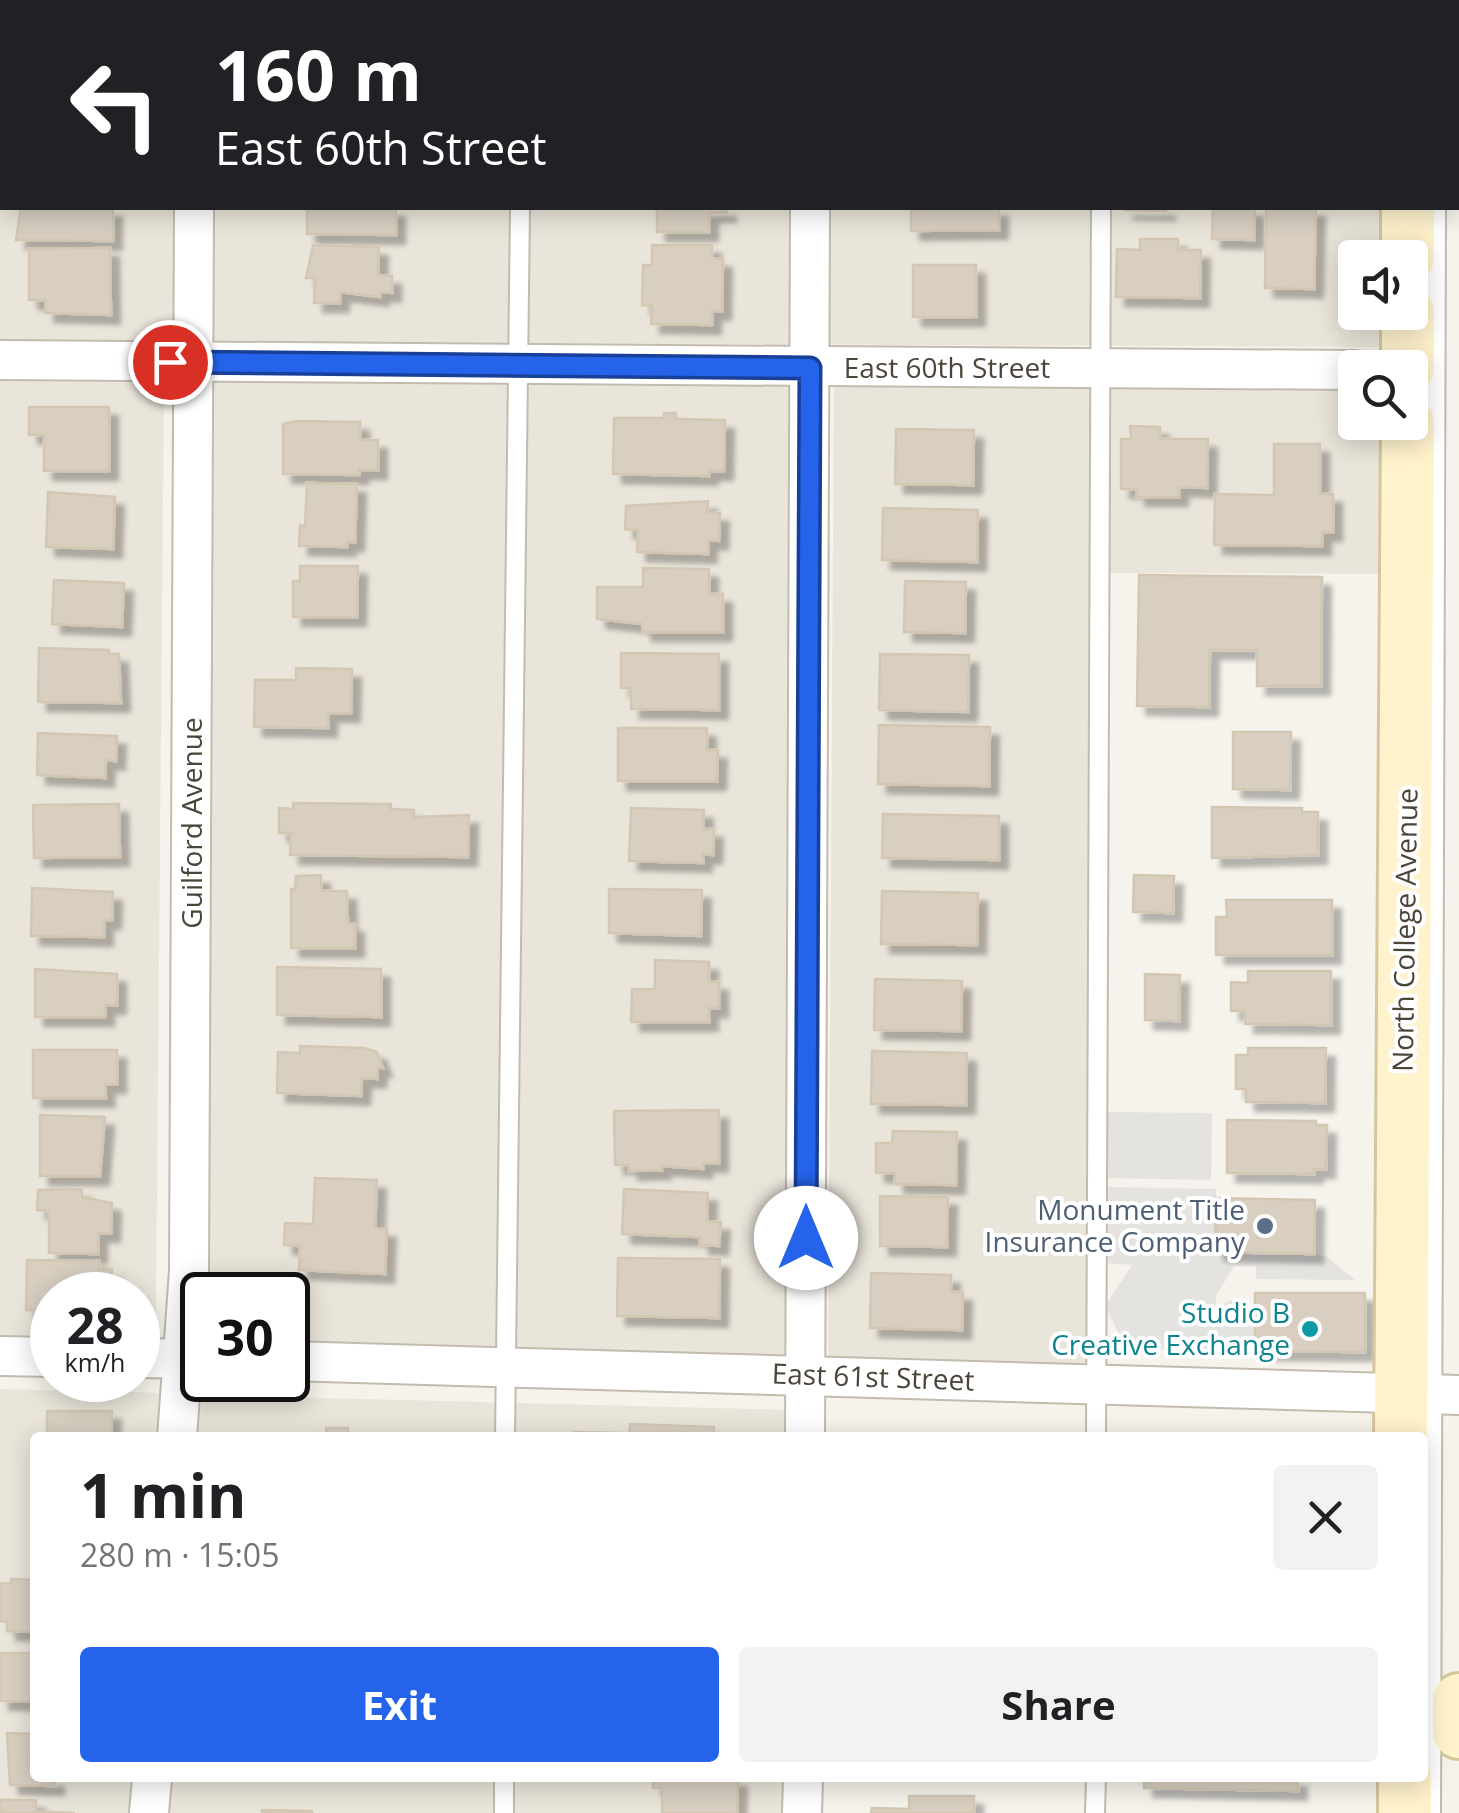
<!DOCTYPE html>
<html lang="en">
<head>
<meta charset="utf-8">
<style>
  body { margin:0; font-family:"Open Sans",sans-serif; background:#f2f2f2; color:#202124; height:100vh; display:flex; flex-direction:column; font-size:38px; white-space:nowrap }
  * { box-sizing:border-box; margin:0 }
  p { font-size:32px; color:#757577 }
  .icon { flex:none; width:55px; height:55px; fill:none; stroke:currentColor; stroke-width:2; stroke-linecap:round; stroke-linejoin:round }
  .map { position:relative; flex:1; overflow:hidden }
  .panel { position:absolute; left:30px; top:1432px; width:1398px; height:350px; display:flex; flex-direction:column; background:#fff; border-radius:10px; box-shadow:0 5px 25px #0003 }
  .panel>* { flex:none }
  .hud { position:absolute; left:0px; top:0px; width:1460px; height:210px; box-shadow:0 5px 25px #0003; background:#202124; color:#fff; overflow:hidden }
  .buttons { position:absolute; left:1338px; top:240px; display:grid; gap:20px }
  .buttons a { display:grid; place-items:center; width:90px; height:90px; border-radius:10px; background:#fff; box-shadow:0 5px 25px #0003; font-size:50px }
  .speed { position:absolute; left:30px; top:1272px; display:flex; gap:20px; font-size:50px; font-weight:700; text-align:center }
  .speed>* { display:grid; place-content:center; width:130px; height:130px; border-radius:50%; background:#fff; box-shadow:0 5px 25px #0003; line-height:1 }
  .speed small { font-size:25px; font-weight:400 }
  .speed .limit { border:5px solid #111; border-radius:15px; background:#fff; color:#111 }
  .pin { position:absolute; display:grid; place-items:center; width:85px; height:85px; color:#fff; margin:-42px; border:5px solid #fff; border-radius:50%; box-shadow:0 2px 10px #0007 }
  .me { position:absolute; width:110px; margin:-55px; rotate:0deg; stroke-linejoin:round; filter:drop-shadow(0 0 8px #0008) }
  .turn { display:flex; align-items:center; gap:35px; height:210px; padding:0 50px; font-size:45px }
  .turn .icon { width:130px; height:130px; stroke-width:2.5 }
  .turn b { display:block; font-size:70px; line-height:85px }
  .round { display:grid; place-items:center; flex:none; width:105px; height:105px; border-radius:10px; background:#f2f2f2 }
  .overview { display:flex; align-items:center; justify-content:space-between; height:170px; padding:0 50px }
  h1 { font-size:60px; font-weight:700; line-height:75px }
  .cta { display:flex; gap:20px; margin-top:auto; padding:20px 50px }
  .cta a { flex:1; height:115px; border-radius:10px; background:#2563eb; color:#fff; font-size:40px; font-weight:700; line-height:115px; text-align:center }
  .cta a+a { background:#f2f2f2; color:#202124 }
  .map>svg:first-child { display:block }
</style>
</head>
<body>
<div class="map">
<svg width="1459" height="1813" viewBox="0 0 1459 1813">
  <defs>
    <filter id="shadow"><feDropShadow dx="9" dy="9" stdDeviation="2.5" flood-color="#0004"/></filter>
  </defs>
  <rect width="100%" height="100%" fill="#f6f3ec"/>
  <g fill="#eae5da">
    <path d="M0,0H1399L2,2V208H1400V257L1355,258V312L1401,313L1396,347L0,341Z"/>
    <path d="M834,374L1355,388V422L1394,423L1397,574L1092,573L1087,1364L828,1360Z"/>
    <path d="M792,377L787,1358L288,1348V1295H202L208,381Z"/>
    <path d="M0,381L164,383L156,1310L150,1341H138V1295H52V1340L0,1339Z"/>
    <path d="M0,1389L168,1393L164,1437L35,1438V1778H135L133,1813H0Z"/>
    <path d="M202,1395L791,1410V1438H198Z"/>
    <path d="M172,1778H787V1813H169Z"/>
  </g>
  <g fill="#e5e3e0">
    <path d="M1108,1112L1212,1113L1211,1180L1107,1178Z"/>
    <path d="M1106,1187L1216,1189V1252L1314,1254L1326,1256L1355,1280L1256,1279V1266H1234L1216,1296V1306L1232,1300L1255,1311L1254,1346L1232,1351L1127,1349L1105,1306L1132,1265L1106,1263Z"/>
  </g>
  <g fill="#d8cfc1" stroke="#d3c7b4" stroke-width="2.5" filter="url(#shadow)">
    <path d="M19,0H121L19,2Z"/>
    <rect x="326" y="0" width="45" height="2"/>
    <path d="M647,0H696L695,2H647Z"/>
    <path d="M21,208H113V241L16,240Z"/>
    <path d="M307,208H396V235L307,234Z"/>
    <path d="M657,208H727V213H709V232H657Z"/>
    <path d="M911,208H999V230L911,231Z"/>
    <path d="M1125,208H1166V211L1125,210Z"/>
    <path d="M1213,208H1255L1254,240L1212,239Z"/>
    <path d="M1266,208H1316L1314,289L1265,288Z"/>
    <path d="M1140,239H1178V250H1201L1200,298L1116,297L1117,249L1140,250Z"/>
    <path d="M313,245L379,247L378,275L392,276V293L380,292V297L340,292V303H314L315,278H306Z"/>
    <path d="M652,245H712V258L723,259L722,311H712V325L651,324L652,306L642,305L643,265H652Z"/>
    <path d="M110,248L111,315L45,313L46,300H29V249Z"/>
    <rect x="913" y="265" width="63" height="52"/>
    <path d="M29,407H109V471H44V435H29Z"/>
    <path d="M664,413H676V419L725,420L724,471H709V476L613,474L614,418H664Z"/>
    <path d="M297,421L360,422V440H378V470H359V475L283,474V424Z"/>
    <path d="M1130,426L1160,427V439H1208L1207,488L1179,487V497H1136L1137,489H1121V439H1131Z"/>
    <path d="M896,429L974,430L973,485L895,484Z"/>
    <path d="M1274,444H1320V494H1333V532H1322V546L1214,545L1215,494L1274,495Z"/>
    <path d="M307,483L357,484L355,542H347V547L299,546L300,525L305,526Z"/>
    <path d="M48,492L115,497L113,549L46,547Z"/>
    <path d="M708,501L707,513H720L719,541L708,540V554L637,552L638,530L625,529L626,506Z"/>
    <path d="M883,508L978,510L977,562L882,560Z"/>
    <path d="M300,566H358L357,617H293V581H300Z"/>
    <path d="M643,568L709,569V594H723V632H643L642,624L597,619V587H643Z"/>
    <path d="M1139,575L1322,577L1321,686H1257V650H1210L1209,707L1137,706Z"/>
    <path d="M54,580L124,583L122,627L52,624Z"/>
    <path d="M905,581L966,582L965,633L904,632Z"/>
    <path d="M39,648L109,650V654H119L121,703L38,702Z"/>
    <path d="M621,653L719,654V710L631,709V688H621Z"/>
    <path d="M880,654L969,655L968,712L879,710Z"/>
    <path d="M296,668L352,669L351,713H328V728L254,727L255,680H296Z"/>
    <path d="M879,725L990,727L989,786L878,784Z"/>
    <path d="M618,728H707V750H718L717,781H618Z"/>
    <path d="M1233,732H1291L1290,790L1233,789Z"/>
    <path d="M38,733L117,736L116,761L106,760L105,778L37,775Z"/>
    <path d="M293,803L391,804V809L414,810V817L469,815L468,857L290,855L291,833H279V808L293,809Z"/>
    <path d="M119,804L120,857L34,858L33,805Z"/>
    <path d="M1212,807L1302,808V812H1318V855L1212,858Z"/>
    <path d="M631,808L704,810L703,829H714L713,855L703,854V863L629,861Z"/>
    <path d="M883,814L999,816V860L882,858Z"/>
    <path d="M321,875V891H347L348,923L355,924V948H291V889H295L296,876Z"/>
    <path d="M1134,875L1174,876L1173,913L1133,912Z"/>
    <path d="M32,888L113,892L112,920H104V937L31,936Z"/>
    <path d="M609,889L702,890L701,936L609,933Z"/>
    <path d="M882,891L978,893L977,945L881,944Z"/>
    <path d="M1226,900H1332V955H1216V917H1227Z"/>
    <path d="M655,960L709,962V982H719V1008H709V1022H631L632,989H655Z"/>
    <path d="M277,967L381,969V1017L277,1015Z"/>
    <path d="M35,969L117,974V1005H105V1017H35Z"/>
    <path d="M1248,971H1331V1025L1245,1024V1011H1231V982L1248,983Z"/>
    <path d="M1145,974L1180,975L1179,1021L1145,1020Z"/>
    <path d="M875,979L962,981L961,1031L874,1030Z"/>
    <path d="M300,1046L364,1048L377,1052L383,1068L378,1067L377,1079L362,1078L361,1096L277,1093L278,1052L300,1053Z"/>
    <path d="M1248,1048H1326L1325,1103L1246,1102V1089H1236V1055H1248Z"/>
    <path d="M33,1050H117V1084H105L106,1098H33Z"/>
    <path d="M872,1051L967,1053L966,1105L871,1104Z"/>
    <path d="M719,1110V1163H703V1169L661,1166L662,1170L629,1171V1165H615L614,1111Z"/>
    <path d="M40,1115L105,1117L100,1176H40Z"/>
    <path d="M1227,1120L1316,1121V1125H1327L1326,1169H1314V1174L1227,1173Z"/>
    <path d="M893,1131L957,1132L956,1185L895,1184V1173H876V1143H892Z"/>
    <path d="M315,1178L377,1180L375,1228L387,1229L385,1274L299,1270L300,1246L284,1245L285,1223L313,1224Z"/>
    <path d="M82,1189V1197L112,1203L111,1233H98V1254L49,1253V1211L37,1210L38,1190Z"/>
    <path d="M624,1189L708,1193L707,1221L721,1222L719,1246L700,1245V1237L622,1234Z"/>
    <path d="M880,1196L948,1197L947,1247L880,1246Z"/>
    <path d="M1216,1198L1315,1200L1314,1254L1215,1252Z"/>
    <path d="M618,1258L720,1259L719,1318L617,1316Z"/>
    <path d="M27,1260L99,1261V1269L112,1270L111,1295H52V1311L26,1310Z"/>
    <path d="M871,1273L951,1275V1292H963L962,1330L870,1328Z"/>
    <path d="M1255,1293H1365V1352L1255,1351Z"/>
    <path d="M47,1411H112L111,1438H47Z"/>
    <path d="M630,1424L714,1427L713,1438H629Z"/>
    <path d="M326,1428H348V1438H327Z"/>
    <path d="M574,1432L620,1433V1438H574Z"/>
    <path d="M11,1579L35,1580V1632L7,1631V1622L0,1621V1583L11,1584Z"/>
    <rect x="0" y="1653" width="35" height="48"/>
    <path d="M7,1733L35,1734V1778H55V1786L10,1785Z"/>
    <path d="M653,1778H738L737,1813H662V1788H653Z"/>
    <path d="M1144,1778H1298V1791L1144,1788Z"/>
    <path d="M909,1796H974V1813H871L872,1808L909,1809Z"/>
    <path d="M0,1800H36V1811L75,1813H0Z"/>
    <path d="M262,1810L312,1811V1813H262Z"/>
  </g>
  <g fill="none" stroke-linecap="round" stroke-linejoin="round">
    <defs>
      <g id="lane">
        <path d="M1100,0V2"/>
        <path d="M1436,2V0"/>
        <path d="M505,1438L520,208"/>
        <path d="M1096,1438L1101,208"/>
        <path d="M504,1813V1778"/>
        <path d="M1095,1813L1096,1778"/>
        <path d="M1431,1813L1436,208"/>
      </g>
      <g id="street">
        <path d="M810,0V2"/>
        <path d="M196,2V0"/>
        <path d="M0,360L1355,370"/>
        <path d="M0,1356L52,1357"/>
        <path d="M138,1358L202,1359"/>
        <path d="M288,1361L1459,1395"/>
        <path d="M177,1438L189,1271L194,208"/>
        <path d="M805,1438L810,208"/>
        <path d="M149,1813L152,1778"/>
        <path d="M802,1813L803,1778"/>
      </g>
      <g id="secondary">
        <path d="M1407,0V2"/>
        <path d="M1408,208V258"/>
        <path d="M1408,312V368"/>
        <path d="M1401,1438L1408,422"/>
        <path d="M1459,1700V1732"/>
        <path d="M1405,1813V1778"/>
      </g>
    </defs>
    <use href="#lane" stroke="#c2bbae" stroke-width="22"/>
    <use href="#street" stroke="#c2bbae" stroke-width="42"/>
    <use href="#secondary" stroke="#d6c79b" stroke-width="58"/>
    <use href="#lane" stroke="#fff" stroke-width="18"/>
    <use href="#street" stroke="#fff" stroke-width="38"/>
    <use href="#secondary" stroke="#fff3cd" stroke-width="52"/>
  </g>
  <g fill="none" stroke-linecap="round" stroke-linejoin="round">
    <defs>
      <path id="route" d="M170,362L810,368L806,1238"/>
    </defs>
    <use href="#route" stroke="#184099" stroke-width="25"/>
    <use href="#route" stroke="#2563eb" stroke-width="18"/>
  </g>
  <circle fill="#5c6f8a" stroke="#fff" stroke-width="4" cx="1265" cy="1226" r="10"/>
  <circle fill="#0f9aa8" stroke="#fff" stroke-width="4" cx="1310" cy="1329" r="10"/>
  <g text-anchor="middle" stroke-width="8" stroke-linejoin="round" paint-order="stroke">
    <g font-size="28" fill="#4b4439" stroke="#fff">
      <text x="947" y="378">East 60th Street</text>
      <text transform="translate(192 823) rotate(-90)" y="10">Guilford Avenue</text>
      <text transform="translate(1405 930) rotate(-89)" y="10">North College Avenue</text>
      <text transform="translate(873 1377) rotate(2)" y="10">East 61st Street</text>
    </g>
    <g font-size="28" fill="#4e5e75" stroke="#fff" text-anchor="end">
      <text x="1245" y="1220">Monument Title<tspan x="1245" dy="32">Insurance Company</tspan></text>
    </g>
    <g font-size="28" fill="#0d838f" stroke="#fff" text-anchor="end">
      <text x="1290" y="1323">Studio B<tspan x="1290" dy="32">Creative Exchange</tspan></text>
    </g>
  </g>
</svg>
<div class="buttons">
<a><svg class="icon" aria-label="sound" viewBox="0 0 24 24"><path d="M4 9h4l5-4v14l-5-4H4zM17 9q2 3 0 6"/></svg></a>
<a><svg class="icon" aria-label="search" viewBox="0 0 24 24"><circle cx="10" cy="10" r="6"/><path d="M15 15l6 6"/></svg></a>
</div>
<div class="speed"><div>28<small>km/h</small></div><div class="limit">30</div></div>
<div class="pin" style="left:170px;top:362px;background:#d93025"><svg class="icon" aria-label="arrive" viewBox="0 0 24 24"><path d="M6 21V4h12l-3 4 3 4H6"/></svg></div>
<svg class="me" style="left:806px;top:1238px" viewBox="-20 -20 40 40"><circle r="19" fill="#fff"/><path d="M0-13L10 11 0 6-10 11z" fill="#2563eb"/></svg>
<div class="hud">
<div class="turn"><svg class="icon" aria-label="left" viewBox="0 0 24 24"><path d="M17 20v-9H6M10 6l-5 5 5 5"/></svg><div><b>160 m</b>East 60th Street</div></div>
</div>
<section class="panel">
<div class="overview"><div><h1>1 min</h1><p>280 m · 15:05</p></div><a class="round"><svg class="icon" aria-label="close" viewBox="0 0 24 24"><path d="M6 6l12 12M18 6L6 18"/></svg></a></div>
<div class="cta"><a>Exit</a><a>Share</a></div>
</section>
</div>
</body>
</html>
